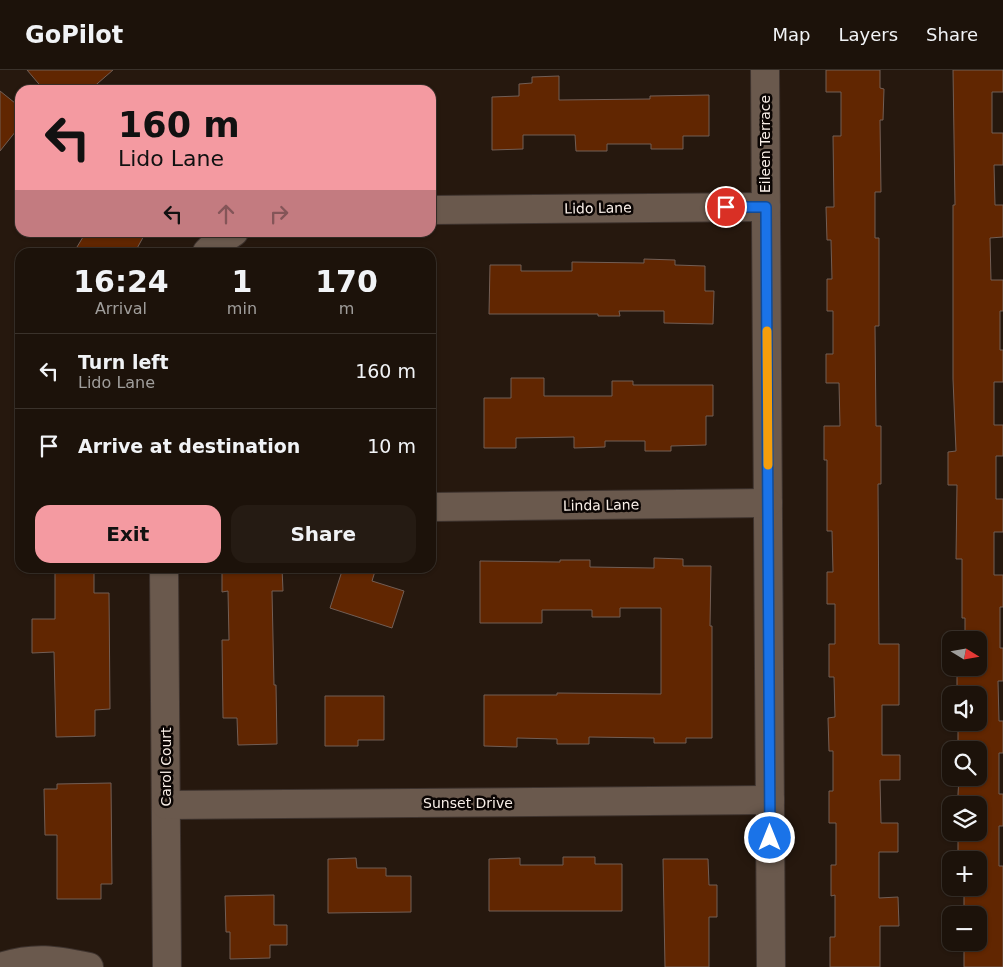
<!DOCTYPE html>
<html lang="en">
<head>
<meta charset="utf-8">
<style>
  body { margin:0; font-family:"DejaVu Sans",sans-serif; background:#251b13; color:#f1f3f6; height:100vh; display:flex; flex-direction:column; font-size:19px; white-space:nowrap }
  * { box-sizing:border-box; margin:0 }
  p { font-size:16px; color:#a09e9c }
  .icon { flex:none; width:28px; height:28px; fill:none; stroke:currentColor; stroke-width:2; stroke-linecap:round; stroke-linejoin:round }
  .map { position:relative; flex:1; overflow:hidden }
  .details { position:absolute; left:15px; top:178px; width:421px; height:325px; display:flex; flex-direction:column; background:#1c120a; border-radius:15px; box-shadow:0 1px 4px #0004,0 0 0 1px #3a322b }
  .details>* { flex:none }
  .hud { position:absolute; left:15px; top:15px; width:421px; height:152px; border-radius:15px; box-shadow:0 1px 4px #0004,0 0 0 1px #3a322b; background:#f49aa1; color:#111; overflow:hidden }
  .needle { width:32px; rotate:101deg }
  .buttons { position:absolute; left:942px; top:561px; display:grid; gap:10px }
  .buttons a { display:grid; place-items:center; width:45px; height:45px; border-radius:10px; background:#1c120a; box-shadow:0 1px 4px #0004,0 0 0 1px #3a322b; font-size:25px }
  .pin { position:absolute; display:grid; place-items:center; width:42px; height:42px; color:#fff; margin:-21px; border:2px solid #fff; border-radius:50%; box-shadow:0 1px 5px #0007 }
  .me { position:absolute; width:55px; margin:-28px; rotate:0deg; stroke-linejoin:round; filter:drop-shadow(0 0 4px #0008) }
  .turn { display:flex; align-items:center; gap:18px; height:105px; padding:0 20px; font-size:22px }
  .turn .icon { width:65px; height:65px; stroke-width:2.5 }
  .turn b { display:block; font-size:35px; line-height:42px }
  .lanes { display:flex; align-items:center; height:48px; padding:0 20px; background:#0003; justify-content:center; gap:25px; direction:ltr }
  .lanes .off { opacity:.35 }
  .eta { display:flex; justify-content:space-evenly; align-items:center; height:85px; text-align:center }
  .eta b { font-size:30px; font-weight:700; line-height:35px }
  .primary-button { display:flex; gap:10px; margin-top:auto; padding:10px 20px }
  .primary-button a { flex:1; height:58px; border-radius:15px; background:#f49aa1; color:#111; font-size:20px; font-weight:700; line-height:58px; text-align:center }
  .primary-button a+a { background:#251b13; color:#f1f3f6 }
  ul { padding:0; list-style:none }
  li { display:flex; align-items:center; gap:15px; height:75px; padding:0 20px; border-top:1px solid #3a322b }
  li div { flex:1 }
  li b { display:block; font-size:19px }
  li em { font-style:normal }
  header { display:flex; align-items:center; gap:30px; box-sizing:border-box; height:70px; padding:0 25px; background:#1c120a; border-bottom:1px solid #3a322b }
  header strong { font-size:24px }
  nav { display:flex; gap:28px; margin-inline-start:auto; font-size:18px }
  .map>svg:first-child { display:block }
</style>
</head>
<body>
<header>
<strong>GoPilot</strong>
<nav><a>Map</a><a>Layers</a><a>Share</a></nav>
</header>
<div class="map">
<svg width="1003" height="897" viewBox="0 0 1003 897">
  <rect width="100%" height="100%" fill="#26180e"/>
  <g fill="#612601" stroke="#725e55">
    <path d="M27,0H113L90,20H44Z"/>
    <path d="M826,0H880V18L884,19L883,50H880L881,122H875V168H879V256H875L876,356H881V414H878L879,574H899V635H882V685H900V710H880L881,753H898V782H879V828L898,827L899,856H880V897H830V867H835V825L831,826V795H836V753H829V721H833V681H829L828,648L835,647L834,607H829V574H835V534H827V502H833L832,461H827V390H824V356H840L839,313H826V284H833V241H827V209H832L831,170H827L826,137H834L833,66H841V22H826Z"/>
    <path d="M953,0H1003V22H992V63H1003V95H994L995,135H1003V167L990,168L991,210H1003V241H1000V280H1003V312H994V355H1003V386H996V429H1003V462H994V505H1003V537H1000V578H1003V611H998L999,651H1003V683H999V724H1003V756H999V796H1003V897H964V872H979V845H964V818H979V790H964V782H958V762H979V735H958V724L959,708H979V680H958V652H979V625H957V598H979V570H965V548H962V489H956L957,415H948V382L956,381L953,309V135H955Z"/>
    <path d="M559,6V30L650,29V26L709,25V66H683V79H651V74H607V81H576L575,65H523V79L492,80V27L519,26V14L532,13V7Z"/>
    <path d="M0,21L20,37V56L0,81Z"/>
    <path d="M86,162H146L135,182H74Z"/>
    <path d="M644,189L675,190V195L705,196V221H714L713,254L664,253V241H619L620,246H598V244H489L490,195H521V201H572V192L644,193Z"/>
    <path d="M511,308H544V326H612V311H633V315H713V346H706V375L671,376V381H645V371H605V377L574,378V367L516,368V378H484V328H511Z"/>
    <path d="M654,488L683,489V496H711L710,556H712V668H686V673H654V668L589,667V674H557V669L517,668V677L484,676V625H557V623L661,624V538H620V547H592V540H542V553H480V491L560,492V490H590V497L654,498Z"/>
    <path d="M55,498H94V523H109L110,639L95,640V666L56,667L54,582L32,583V549H55Z"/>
    <path d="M222,498H282L283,521H272L274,615H276L277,674L238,675L237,648H223L222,570H229L228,521L222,522Z"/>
    <path d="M343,498H376L372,511L404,521L392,558L330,538Z"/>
    <path d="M325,626H384V670H358V676H325Z"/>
    <path d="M111,713L112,814H101V829H57V765H45L44,719H57V714Z"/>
    <path d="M563,787H595V794H622V841H489V789L520,788V795H563Z"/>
    <path d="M356,788L357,798H386V806H411V842L328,843V789Z"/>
    <path d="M663,789H708L709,815H717V847H709V897H665Z"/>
    <path d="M274,825V855H287V875H270V888L230,889V862H226L225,826Z"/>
  </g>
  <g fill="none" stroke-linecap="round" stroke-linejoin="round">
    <defs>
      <g id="minor">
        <path d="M765,0L771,897"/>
        <path d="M431,140L766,137"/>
        <path d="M207,182L212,177L234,162"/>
        <path d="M434,437L768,433"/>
        <path d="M164,498L167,897"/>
        <path d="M166,735L770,730"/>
        <path d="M1,897C34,886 56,890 89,897"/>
      </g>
    </defs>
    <use href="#minor" stroke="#3e332e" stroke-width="30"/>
    <use href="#minor" stroke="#6a594d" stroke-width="28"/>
  </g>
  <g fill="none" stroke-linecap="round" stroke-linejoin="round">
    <defs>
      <path id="route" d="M726,137H766L770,768"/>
    </defs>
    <use href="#route" stroke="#114b97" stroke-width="12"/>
    <use href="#route" stroke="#1a73e8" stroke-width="9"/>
    <path stroke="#f59e0b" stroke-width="9" d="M767,261L768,395"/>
  </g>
  <g text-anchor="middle" stroke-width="5" stroke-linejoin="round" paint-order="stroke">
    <g font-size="14" fill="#f9efe8" stroke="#0b0503">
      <text transform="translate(765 74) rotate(-90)" y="5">Eileen Terrace</text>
      <text transform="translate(598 138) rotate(-1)" y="5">Lido Lane</text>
      <text transform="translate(601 435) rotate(-1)" y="5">Linda Lane</text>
      <text transform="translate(166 697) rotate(-90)" y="5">Carol Court</text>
      <text x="468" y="738">Sunset Drive</text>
    </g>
  </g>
</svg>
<div class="buttons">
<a><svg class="needle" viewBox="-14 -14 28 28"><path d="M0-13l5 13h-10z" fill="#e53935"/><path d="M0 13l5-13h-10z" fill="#a09e9c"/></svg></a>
<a><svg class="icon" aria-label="sound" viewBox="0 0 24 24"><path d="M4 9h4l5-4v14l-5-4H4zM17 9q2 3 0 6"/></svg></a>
<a><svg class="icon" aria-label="search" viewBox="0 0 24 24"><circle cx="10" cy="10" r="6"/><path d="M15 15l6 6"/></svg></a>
<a><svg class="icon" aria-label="layers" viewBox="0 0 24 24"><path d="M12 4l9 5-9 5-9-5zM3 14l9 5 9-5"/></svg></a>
<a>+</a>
<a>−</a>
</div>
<div class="pin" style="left:726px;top:137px;background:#d93025"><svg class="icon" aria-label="arrive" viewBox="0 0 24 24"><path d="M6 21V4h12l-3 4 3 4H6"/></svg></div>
<svg class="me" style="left:770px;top:768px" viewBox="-20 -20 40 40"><circle r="17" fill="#1a73e8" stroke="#fff" stroke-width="3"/><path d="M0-11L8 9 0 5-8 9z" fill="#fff"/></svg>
<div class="hud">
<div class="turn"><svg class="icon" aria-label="left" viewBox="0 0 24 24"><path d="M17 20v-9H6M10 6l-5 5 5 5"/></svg><div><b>160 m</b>Lido Lane</div></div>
<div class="lanes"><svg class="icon" aria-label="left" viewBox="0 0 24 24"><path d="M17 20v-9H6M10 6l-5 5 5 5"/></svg><svg class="icon off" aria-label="ahead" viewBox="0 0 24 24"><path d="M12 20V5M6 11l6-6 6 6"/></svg><svg class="icon off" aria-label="right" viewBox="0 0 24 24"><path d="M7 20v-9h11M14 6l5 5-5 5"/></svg></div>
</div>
<section class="details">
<div class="eta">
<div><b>16:24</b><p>Arrival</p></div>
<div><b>1</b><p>min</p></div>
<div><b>170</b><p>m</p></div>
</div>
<ul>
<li><svg class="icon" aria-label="left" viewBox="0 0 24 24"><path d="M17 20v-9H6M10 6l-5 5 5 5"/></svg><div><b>Turn left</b><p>Lido Lane</p></div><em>160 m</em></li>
<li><svg class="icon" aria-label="arrive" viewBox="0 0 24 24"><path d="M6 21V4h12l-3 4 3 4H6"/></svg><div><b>Arrive at destination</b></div><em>10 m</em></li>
</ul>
<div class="primary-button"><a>Exit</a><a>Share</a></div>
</section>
</div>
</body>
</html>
